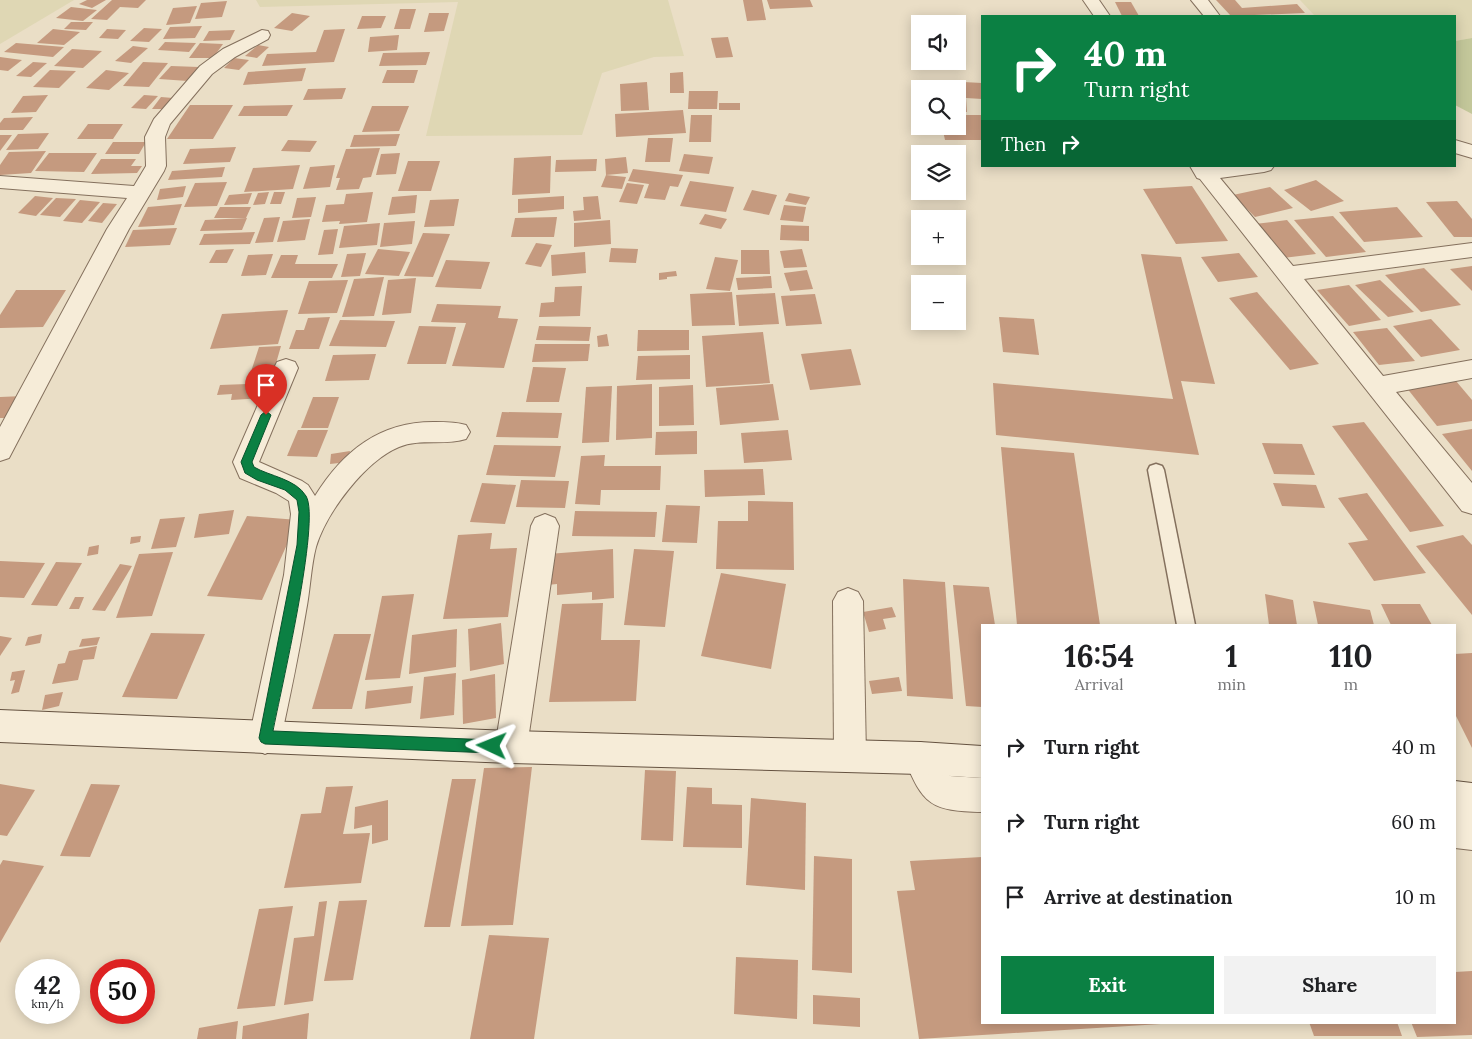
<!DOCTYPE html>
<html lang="en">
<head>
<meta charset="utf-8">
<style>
  body { margin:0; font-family:Lora,serif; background:#f2f2f2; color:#202124; height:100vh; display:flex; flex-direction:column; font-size:19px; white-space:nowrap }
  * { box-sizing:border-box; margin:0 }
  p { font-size:16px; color:#757577 }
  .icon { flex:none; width:28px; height:28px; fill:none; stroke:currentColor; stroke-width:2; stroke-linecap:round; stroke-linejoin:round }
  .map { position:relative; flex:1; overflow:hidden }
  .side { position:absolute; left:981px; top:624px; width:475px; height:400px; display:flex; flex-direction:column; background:#fff; border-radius:0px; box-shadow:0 2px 12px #0003 }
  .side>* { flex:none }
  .banner { position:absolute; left:981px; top:15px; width:475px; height:152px; border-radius:0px; box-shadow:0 2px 12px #0003; background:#0b8043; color:#fff; overflow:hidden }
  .fabs { position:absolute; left:911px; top:15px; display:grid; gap:10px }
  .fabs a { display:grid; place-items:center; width:55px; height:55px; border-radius:0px; background:#fff; box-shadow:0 2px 12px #0003; font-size:25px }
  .speed { position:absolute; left:15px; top:959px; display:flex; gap:10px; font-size:25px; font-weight:700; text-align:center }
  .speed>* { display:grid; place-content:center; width:65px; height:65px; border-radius:50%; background:#fff; box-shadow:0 2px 12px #0003; line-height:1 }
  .speed small { font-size:12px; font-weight:400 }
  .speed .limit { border:8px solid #d22; background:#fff; color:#111 }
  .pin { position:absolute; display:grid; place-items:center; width:42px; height:42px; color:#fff; margin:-51px -21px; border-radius:50% 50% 50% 0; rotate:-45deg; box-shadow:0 0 5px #0007 }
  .pin .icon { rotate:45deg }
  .me { position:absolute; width:55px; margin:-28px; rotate:272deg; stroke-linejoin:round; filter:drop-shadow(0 0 4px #0008) }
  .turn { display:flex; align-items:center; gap:18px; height:105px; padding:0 20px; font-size:22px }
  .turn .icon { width:65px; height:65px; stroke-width:2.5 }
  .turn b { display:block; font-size:35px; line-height:42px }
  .then { display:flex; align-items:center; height:48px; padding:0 20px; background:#0003; gap:10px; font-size:19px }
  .eta { display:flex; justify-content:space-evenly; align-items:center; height:85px; text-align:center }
  .eta b { font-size:30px; font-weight:700; line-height:35px }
  .cta { display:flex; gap:10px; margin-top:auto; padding:10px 20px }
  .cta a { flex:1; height:58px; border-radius:0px; background:#0b8043; color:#fff; font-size:20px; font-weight:700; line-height:58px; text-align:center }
  .cta a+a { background:#f2f2f2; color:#202124 }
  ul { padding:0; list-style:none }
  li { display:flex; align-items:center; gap:15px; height:75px; padding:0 20px }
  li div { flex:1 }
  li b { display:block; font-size:19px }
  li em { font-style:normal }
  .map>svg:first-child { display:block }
</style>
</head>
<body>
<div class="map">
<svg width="1472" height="1039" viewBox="0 0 1472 1039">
  <rect width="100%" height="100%" fill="#eadec6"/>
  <g fill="#dfd7b4">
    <path d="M0,0H74L0,44Z"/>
    <path d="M256,0H668L684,56L654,57L602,73L582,135L426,136L458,2L260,7Z"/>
    <path d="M1300,0H1472V38L1455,41V16H1315Z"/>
  </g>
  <path fill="#c3c79a" d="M1472,38V114L1455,105V41Z"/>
  <g fill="#c59a7f">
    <path d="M87,0H106L92,8L79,4Z"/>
    <path d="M112,0H146L138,8L120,7L107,20L91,19Z"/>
    <path d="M743,0H762L766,20L747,21Z"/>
    <path d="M767,0H810L813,7L770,9Z"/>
    <path d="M1216,0H1235L1242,8L1297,4L1305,13L1231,16Z"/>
    <path d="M227,1L222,17L195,19L201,3Z"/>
    <path d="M1115,2H1131L1139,16H1122Z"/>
    <path d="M197,6L190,23L166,25L173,8Z"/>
    <path d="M71,7L97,10L83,21L56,18Z"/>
    <path d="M400,9H416L410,29H394Z"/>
    <path d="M292,13L310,16L292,31L274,28Z"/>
    <path d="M429,13H449L444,31L424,32Z"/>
    <path d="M362,16H386L381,28L357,29Z"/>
    <path d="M71,22H93L86,30L64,29Z"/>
    <path d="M202,26L195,38L163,39L170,27Z"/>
    <path d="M144,28L162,29L149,42L130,41Z"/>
    <path d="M53,29L80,32L64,45L37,43Z"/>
    <path d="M107,29L126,30L118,39L99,38Z"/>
    <path d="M345,29L334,62L262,66L267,54L316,52L324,30Z"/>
    <path d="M235,30L230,40L203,41L209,31Z"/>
    <path d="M399,35L397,50L368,52L370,37Z"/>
    <path d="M728,37L733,57L716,58L711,38Z"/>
    <path d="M165,42L196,43L189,52L158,50Z"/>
    <path d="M16,43L64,47L53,57L4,52Z"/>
    <path d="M200,43L223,44L213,58H189Z"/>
    <path d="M258,45L269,47L257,58L245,56Z"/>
    <path d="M133,46L148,48L131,63L115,61Z"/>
    <path d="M72,49L102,51L83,68L54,66Z"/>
    <path d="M430,52L426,65L379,66L383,53Z"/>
    <path d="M0,57L22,60L8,71L0,70Z"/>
    <path d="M234,58L249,60L239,70L224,68Z"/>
    <path d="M33,62L47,63L31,77L16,76Z"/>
    <path d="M143,62L168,63L149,87L123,86Z"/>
    <path d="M171,66L199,67L188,81L159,79Z"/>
    <path d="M306,68L302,81L243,85L248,72Z"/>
    <path d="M50,70L76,71L59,88L33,87Z"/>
    <path d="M106,70L129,73L109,90L86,88Z"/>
    <path d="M387,70H418L414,83H382Z"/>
    <path d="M683,72L684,93H670V73Z"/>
    <path d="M945,81L982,83V99L966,98L967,112L958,111V89H945Z"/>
    <path d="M647,82L649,110L621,111L620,84Z"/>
    <path d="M346,88L342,99L303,100L308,89Z"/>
    <path d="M689,91H718L717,109H688Z"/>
    <path d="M48,95L36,112L11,113L23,96Z"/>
    <path d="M144,95L158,96L146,109L131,108Z"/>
    <path d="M161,97L173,98L165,109H152Z"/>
    <rect x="719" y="103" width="21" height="7"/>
    <path d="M190,105H233L213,139H167Z"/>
    <path d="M293,105L287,116H238L244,106Z"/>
    <path d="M372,106H409L399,131L362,132Z"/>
    <path d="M683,110L686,133L616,137L615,114Z"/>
    <path d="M691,115H712L711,142H689Z"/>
    <path d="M958,115H982V140H945L942,126H958Z"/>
    <path d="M33,117L23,130H0V123L4,118Z"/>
    <path d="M88,124H123L113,139H77Z"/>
    <path d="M49,133L38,149L6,150L18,134Z"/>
    <path d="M400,134L396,146L350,147L354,135Z"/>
    <path d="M0,135H12L0,151Z"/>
    <path d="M648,138H673L670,162H645Z"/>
    <path d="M288,140L317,141L310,152L281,151Z"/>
    <path d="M113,142H146L139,154H105Z"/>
    <path d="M236,147L230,162L183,164L190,149Z"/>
    <path d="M380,148L371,177L363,178L359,189L336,190L340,178H336L346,149Z"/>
    <path d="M46,151L31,173L0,175V165L9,152Z"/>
    <path d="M49,153H97L84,172L35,171Z"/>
    <path d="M400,153L396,174L376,175L381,154Z"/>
    <path d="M684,154L713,157L709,174L679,171Z"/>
    <path d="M551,156L550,193L512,195L514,158Z"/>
    <path d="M626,157L628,173L606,175L605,159Z"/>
    <path d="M101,159H136L131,166H142L137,173L91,174Z"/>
    <path d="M597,159L596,171L555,172L556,160Z"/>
    <path d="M408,161H440L431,191H398Z"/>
    <path d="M300,165L293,189L244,192L253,168Z"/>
    <path d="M335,165L330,187L303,189L310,167Z"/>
    <path d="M225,167L222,177L168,180L172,171Z"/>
    <path d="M633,169L683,175L678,187L670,186L665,200L644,198L649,184L628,181Z"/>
    <path d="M606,175L626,177L622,189L601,187Z"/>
    <path d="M1316,180L1344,201L1311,211L1284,190Z"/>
    <path d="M690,181L734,187L726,212L680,206Z"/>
    <path d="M227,182L217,206L184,207L195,183Z"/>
    <path d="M627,183L644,185L637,204L619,202Z"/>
    <path d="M186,186L183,197L157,200L160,189Z"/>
    <path d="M1192,186L1228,241L1176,244L1143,189Z"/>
    <path d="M1270,187L1293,208L1255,217L1233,195Z"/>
    <path d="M752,190L777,195L769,215L743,210Z"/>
    <path d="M269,192L265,204L253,205L258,193Z"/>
    <path d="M274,192H285L281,204H270Z"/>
    <path d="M373,192L367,222L339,224L340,221L322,222L326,205L344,204L346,194Z"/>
    <path d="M252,193L248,204L224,205L229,195Z"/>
    <path d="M789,193L810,197L806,205L785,201Z"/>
    <path d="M417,195L415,213L388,215L392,197Z"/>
    <path d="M35,196L53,198L36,216L18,213Z"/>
    <path d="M564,196V209L518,213V199Z"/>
    <path d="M598,196L601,219L574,221L573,211L584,210L583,197Z"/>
    <path d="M316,197L311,217L292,218L297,198Z"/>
    <path d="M56,198L76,199L60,217L40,215Z"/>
    <path d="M459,199L454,226L424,227L430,200Z"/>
    <path d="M80,200L100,202L82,223L63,221Z"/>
    <path d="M1457,201L1472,219V237H1454L1426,202Z"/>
    <path d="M103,203L117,204L102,223L88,221Z"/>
    <path d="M182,204L174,225L138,227L148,207Z"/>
    <path d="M784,205L806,207L803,222L780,220Z"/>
    <path d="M220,207H251L246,218H214Z"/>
    <path d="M1397,207L1423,237L1364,242L1339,212Z"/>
    <path d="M705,214L727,219L721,229L699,224Z"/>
    <path d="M1333,216L1366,252L1326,257L1294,220Z"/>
    <path d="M280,217L273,242L255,243L264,218Z"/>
    <path d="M557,217L554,237H511L515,218Z"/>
    <path d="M247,218L242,230L200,231L205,220Z"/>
    <path d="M310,219L305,240L277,242L283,221Z"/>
    <path d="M958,219L964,220L962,242L958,241Z"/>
    <path d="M610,220L611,244L574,247V223Z"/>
    <path d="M1287,220L1316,254L1283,258L1255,224Z"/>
    <path d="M415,221L412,244L380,247L384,223Z"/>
    <path d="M380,223L377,245L339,248L344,226Z"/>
    <path d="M781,225L809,226V241L780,240Z"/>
    <path d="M177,228L170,245L125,247L133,230Z"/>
    <path d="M338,229L333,254L318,255L324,230Z"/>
    <path d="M255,232L250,244L199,245L204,234Z"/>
    <path d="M423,233L450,234L433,277L404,276Z"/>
    <path d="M536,243L552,245L541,267L525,264Z"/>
    <path d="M611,248L638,249L636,263L609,262Z"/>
    <path d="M234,249L227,263H209L216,250Z"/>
    <path d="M378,249L410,252L399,276L365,274Z"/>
    <path d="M802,249L807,267L784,268L780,251Z"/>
    <path d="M741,250H769L770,274H741Z"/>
    <path d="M585,252L586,273L552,276L551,255Z"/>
    <path d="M366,253L360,276L341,277L347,254Z"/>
    <path d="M1239,253L1258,277L1218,282L1201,257Z"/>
    <path d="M273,254L266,275L241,276L248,255Z"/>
    <path d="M1141,254L1181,257L1215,384L1181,381L1199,455L996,435L993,383L1173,399Z"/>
    <path d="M281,255H298L295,264H338L332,278H271Z"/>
    <path d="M715,257L738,260L730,291L706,289Z"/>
    <path d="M446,260L490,262L481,289L435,287Z"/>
    <path d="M1472,266V291L1450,269Z"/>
    <path d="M1424,268L1461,305L1421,312L1385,275Z"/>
    <path d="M807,270L813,289L790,291L784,273Z"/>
    <path d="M676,271L677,276L667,277V279L659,280V273Z"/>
    <path d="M771,276L772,288L738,290L736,278Z"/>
    <path d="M384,277L374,316L342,317L354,279Z"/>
    <path d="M416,278L411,313L382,315L388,280Z"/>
    <path d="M348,280L337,313L298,314L309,281Z"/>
    <path d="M1380,280L1414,312L1388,317L1355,285Z"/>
    <path d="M1349,285L1381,320L1349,326L1317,290Z"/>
    <path d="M582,286L580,316L539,317L541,303L554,302L555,287Z"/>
    <path d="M16,290H66L43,327L0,328V315Z"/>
    <path d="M732,292L735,325L692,326L690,294Z"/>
    <path d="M1257,292L1319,364L1290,370L1229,298Z"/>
    <path d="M775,293L779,324L739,326L736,295Z"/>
    <path d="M815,294L822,324L786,326L781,296Z"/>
    <path d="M437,304L501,306L498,318L518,319L504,368L452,366L466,323L431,322Z"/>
    <path d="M288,310L278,344L210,349L222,314Z"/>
    <path d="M330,317L319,349H289L296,330H304L308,318Z"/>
    <path d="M999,317L1034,319L1039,355L1003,352Z"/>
    <path d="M1431,319L1460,350L1421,357L1393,326Z"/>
    <path d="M340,320L395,321L386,347L329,346Z"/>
    <path d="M419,326L456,327L446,364H407Z"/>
    <path d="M539,326L591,327L589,341L536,340Z"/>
    <path d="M1387,328L1415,361L1379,365L1353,332Z"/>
    <path d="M638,330H689V350L637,351Z"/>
    <path d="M763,332L770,383L706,387L702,336Z"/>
    <path d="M607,334L609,346L598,347L597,336Z"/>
    <path d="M535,344H590L588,361L532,362Z"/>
    <path d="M281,346L266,398L231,400L232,394L217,395L220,385L247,384L259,347Z"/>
    <path d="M851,349L861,385L810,390L801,354Z"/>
    <path d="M376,354L369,380L325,381L333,355Z"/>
    <path d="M690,355V379L636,380L638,356Z"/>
    <path d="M533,367L566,368L559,402H526Z"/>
    <path d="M1456,381L1472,400V421L1437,426L1406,387Z"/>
    <path d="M652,384V438L616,440L617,386Z"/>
    <path d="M773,384L779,420L720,425L716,388Z"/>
    <path d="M693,385L694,425L659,426V387Z"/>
    <path d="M612,386L609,442L582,443L586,387Z"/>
    <path d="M24,396L11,418H0V397Z"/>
    <path d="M313,397H339L328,428H301Z"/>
    <path d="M502,412L562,413L558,438L496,437Z"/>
    <path d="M1364,422L1444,526L1410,532L1332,426Z"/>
    <path d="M1472,429V471L1442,434Z"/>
    <path d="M298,430H328L317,457L287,456Z"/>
    <path d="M788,430L792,460L744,463L741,433Z"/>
    <path d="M697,431V454L655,455L656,432Z"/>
    <path d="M1262,443L1302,444L1315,475L1274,474Z"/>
    <path d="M494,445L561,446L555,477L486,475Z"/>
    <path d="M1001,447L1074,453L1100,625H1017Z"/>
    <path d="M350,451L348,462L330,464L331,454Z"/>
    <path d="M605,455L604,466H661L660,490H601L600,505L575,504L581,456Z"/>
    <path d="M763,469L765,495L705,497L704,470Z"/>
    <path d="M521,480L569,481L565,508L516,507Z"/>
    <path d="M482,483L516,485L505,524L470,522Z"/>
    <path d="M1273,483L1316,485L1325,508L1282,506Z"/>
    <path d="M1367,493L1400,538L1426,573L1374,581L1348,543L1368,540L1338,498Z"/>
    <path d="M748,501L793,502L794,570L716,569L718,521H748Z"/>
    <path d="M666,505L700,506L697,543L662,542Z"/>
    <path d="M234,510L229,534L194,538L199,514Z"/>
    <path d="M575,511L657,512L655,537L572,536Z"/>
    <path d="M247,516L298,520L262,600L207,596Z"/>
    <path d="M185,517L176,547L151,549L160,519Z"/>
    <path d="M492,533L490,549L517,548L508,617L443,619L458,535Z"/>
    <path d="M1463,535L1472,545V615L1416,546Z"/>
    <path d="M141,536L140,542L130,544L131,537Z"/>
    <path d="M99,545L98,554L87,556L89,547Z"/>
    <path d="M613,549L614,598L592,600V592L557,595V584L547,585L548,554Z"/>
    <path d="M634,549L674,551L665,627L624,625Z"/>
    <path d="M173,552L152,616L116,618L139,554Z"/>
    <path d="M0,561L45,563L24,598L0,597Z"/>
    <path d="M56,562L82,563L57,606L31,605Z"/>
    <path d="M120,564L132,566L105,611L92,610Z"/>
    <path d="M721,573L786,584L771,669L701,656Z"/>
    <path d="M903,579L945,582L953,699L907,696Z"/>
    <path d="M953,585L989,587L995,625H982V707L966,706Z"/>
    <path d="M414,594L400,678L365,680L382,596Z"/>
    <path d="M1265,594L1293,600L1297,625H1269Z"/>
    <path d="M75,597H84L79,609H69Z"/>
    <path d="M1313,601L1370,610L1374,625H1318Z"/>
    <path d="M603,603L601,640H640L636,701L549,702L562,604Z"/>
    <path d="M1381,604H1420L1432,625H1391Z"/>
    <path d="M892,607L896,617L883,619L886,629L869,632L863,612Z"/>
    <path d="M501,623L504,664L470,671L468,629Z"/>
    <path d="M457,629L456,667L409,674L412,635Z"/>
    <path d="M151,633L205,634L177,699L122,697Z"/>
    <path d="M42,634L40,643L25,646L28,637Z"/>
    <path d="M334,634H371L352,709H312Z"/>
    <path d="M0,636L12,638L0,656Z"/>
    <path d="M100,637L97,645L79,647L82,639Z"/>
    <path d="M97,646L94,659L83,660L78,680L52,684L58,664L65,663L69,651Z"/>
    <path d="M1472,653V748L1455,714V654Z"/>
    <path d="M25,670L19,692L11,694L15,680L10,681L12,672Z"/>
    <path d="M456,673L454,715L420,719L424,677Z"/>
    <path d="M495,674L496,718L463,724L462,680Z"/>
    <path d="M899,677L902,691L872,694L869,681Z"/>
    <path d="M413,686L411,703L365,709L367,691Z"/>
    <path d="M63,692L59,706L42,710L45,695Z"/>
    <path d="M532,767L513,925L461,926L484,768Z"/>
    <path d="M645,770L676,771L673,841L641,840Z"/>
    <path d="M452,779H476L450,927H424Z"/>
    <path d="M0,784L35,790L7,836L0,835Z"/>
    <path d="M91,784L120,785L90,857L60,856Z"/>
    <path d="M353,786L343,834L370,833L361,883L284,888L301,814L321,813L326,787Z"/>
    <path d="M687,787L712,788V804L742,805V848L683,847Z"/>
    <path d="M751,798L806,803L805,890L746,885Z"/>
    <path d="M388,800V840L372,844V825L354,829L355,807Z"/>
    <path d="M814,856L852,859V973L812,970Z"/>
    <path d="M982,857V1022L1161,1024L919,1039L897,891L915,890L910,861Z"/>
    <path d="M3,860L44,866L0,943V865Z"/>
    <path d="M367,900L353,980L324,981L339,901Z"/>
    <path d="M327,901L313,1001L284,1005L294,938L314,936L319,902Z"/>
    <path d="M293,906L275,1006L237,1009L259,909Z"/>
    <path d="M489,935L549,938L534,1039H470Z"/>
    <path d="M736,957L798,960L797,1019L734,1014Z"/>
    <path d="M1472,971V1035L1417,1037L1411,1022H1455V972Z"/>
    <path d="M813,995L860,998V1027L813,1024Z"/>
    <path d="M309,1013L307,1039H242L243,1026Z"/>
    <path d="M238,1021L236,1039H197L199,1028Z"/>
    <path d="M1309,1022H1397L1402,1036H1314Z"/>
  </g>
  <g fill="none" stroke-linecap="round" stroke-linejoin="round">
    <defs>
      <path id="service" d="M1156,464L1162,466L1164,470L1195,625H1177L1148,470L1150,466Z"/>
      <g id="minor">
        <path d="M1083,0H1099L1110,16H1094Z"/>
        <path d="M1191,0H1208L1220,16H1204Z"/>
        <path d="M262,30L268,31L270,35L268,39L235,57L212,74L170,124L165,137L166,166L164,171L129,229L9,458L0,461V427L107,229L127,198L0,188V176L134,186L146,166L145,137L154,119L200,66L223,49Z"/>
        <path d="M1455,140L1472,145V158L1455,153Z"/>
        <path d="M1190,166H1274L1271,170L1264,172L1220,178L1293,266L1472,243V257L1304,279L1383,376L1472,360V378L1396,392L1472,483V514L1462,511L1200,179L1197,178Z"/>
        <path d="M286,359L295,362L298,368L259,462L302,481L308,485L315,496C343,451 380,421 436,422C446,422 456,422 466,425L470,432L466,439C444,446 421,438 399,447C365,461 326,513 316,547C311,565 310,592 306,611C299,654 290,696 281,738L276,749L265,754L254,749L249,738L284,575L291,514L289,501L276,493L240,478L233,462L274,368L277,362Z"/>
        <path d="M545,514L555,518L559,526L527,747L522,758L511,763L500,758L495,747L531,526L535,518Z"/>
        <path d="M848,588L858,592L863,601L866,756L862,768L850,772L838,768L834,756L833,601L838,592Z"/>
        <path d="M920,742L932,746L943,768L950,776L982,778V812C931,811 923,805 904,758L908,746Z"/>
        <path d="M1455,814L1472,816V850L1455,848Z"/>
      </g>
      <g id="secondary">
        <path d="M0,710L511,731L920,742L982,746V778L920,774L511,763L0,742Z"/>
        <path d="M1455,781L1472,783V817L1455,815Z"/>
      </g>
    </defs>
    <use href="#service" stroke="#84705d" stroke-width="3"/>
    <use href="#minor" stroke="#84705d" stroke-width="2"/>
    <use href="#secondary" stroke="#655240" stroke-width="2"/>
    <use href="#service" fill="#f6ecd8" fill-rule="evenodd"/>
    <use href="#minor" fill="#f6ecd8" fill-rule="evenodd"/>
    <use href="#secondary" fill="#f6ecd8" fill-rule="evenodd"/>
  </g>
  <path fill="#0b8043" stroke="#07532c" d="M266,411L271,415L252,462L254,467C269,476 296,479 306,496C321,520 280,694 273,731L492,740L497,742L499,746L497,751L492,753L265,744L261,742L259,738L297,545L299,512L297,500L285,490L257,480L245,473L241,462L261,415Z"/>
</svg>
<div class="fabs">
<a><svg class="icon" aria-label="sound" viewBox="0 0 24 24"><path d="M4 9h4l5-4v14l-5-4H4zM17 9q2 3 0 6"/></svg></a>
<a><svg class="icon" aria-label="search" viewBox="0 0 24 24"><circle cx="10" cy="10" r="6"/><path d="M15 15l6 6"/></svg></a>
<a><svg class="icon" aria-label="layers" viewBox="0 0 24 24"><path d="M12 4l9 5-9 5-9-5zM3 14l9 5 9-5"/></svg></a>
<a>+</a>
<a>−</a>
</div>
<div class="speed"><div>42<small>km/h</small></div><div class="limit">50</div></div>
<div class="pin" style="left:266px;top:415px;background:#d93025"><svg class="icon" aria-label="arrive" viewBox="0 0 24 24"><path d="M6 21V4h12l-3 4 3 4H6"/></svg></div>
<svg class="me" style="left:492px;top:746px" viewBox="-20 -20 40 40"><path d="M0-17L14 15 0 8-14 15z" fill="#0b8043" stroke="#fff" stroke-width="4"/></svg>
<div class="banner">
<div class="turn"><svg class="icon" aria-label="right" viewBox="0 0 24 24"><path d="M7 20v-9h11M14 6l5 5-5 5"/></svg><div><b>40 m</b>Turn right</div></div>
<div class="then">Then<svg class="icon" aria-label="right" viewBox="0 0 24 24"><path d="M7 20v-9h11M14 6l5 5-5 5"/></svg></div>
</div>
<section class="side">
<div class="eta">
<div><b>16:54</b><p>Arrival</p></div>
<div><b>1</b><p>min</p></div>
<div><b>110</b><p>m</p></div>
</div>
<ul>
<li><svg class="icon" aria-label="right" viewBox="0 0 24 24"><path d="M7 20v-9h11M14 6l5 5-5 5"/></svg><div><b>Turn right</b></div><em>40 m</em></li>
<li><svg class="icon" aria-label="right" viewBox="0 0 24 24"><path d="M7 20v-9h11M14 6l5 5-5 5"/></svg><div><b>Turn right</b></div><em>60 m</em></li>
<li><svg class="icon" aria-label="arrive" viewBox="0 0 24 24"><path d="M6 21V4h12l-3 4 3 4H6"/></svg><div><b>Arrive at destination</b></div><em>10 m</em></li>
</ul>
<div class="cta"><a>Exit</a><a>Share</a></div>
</section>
</div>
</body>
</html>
